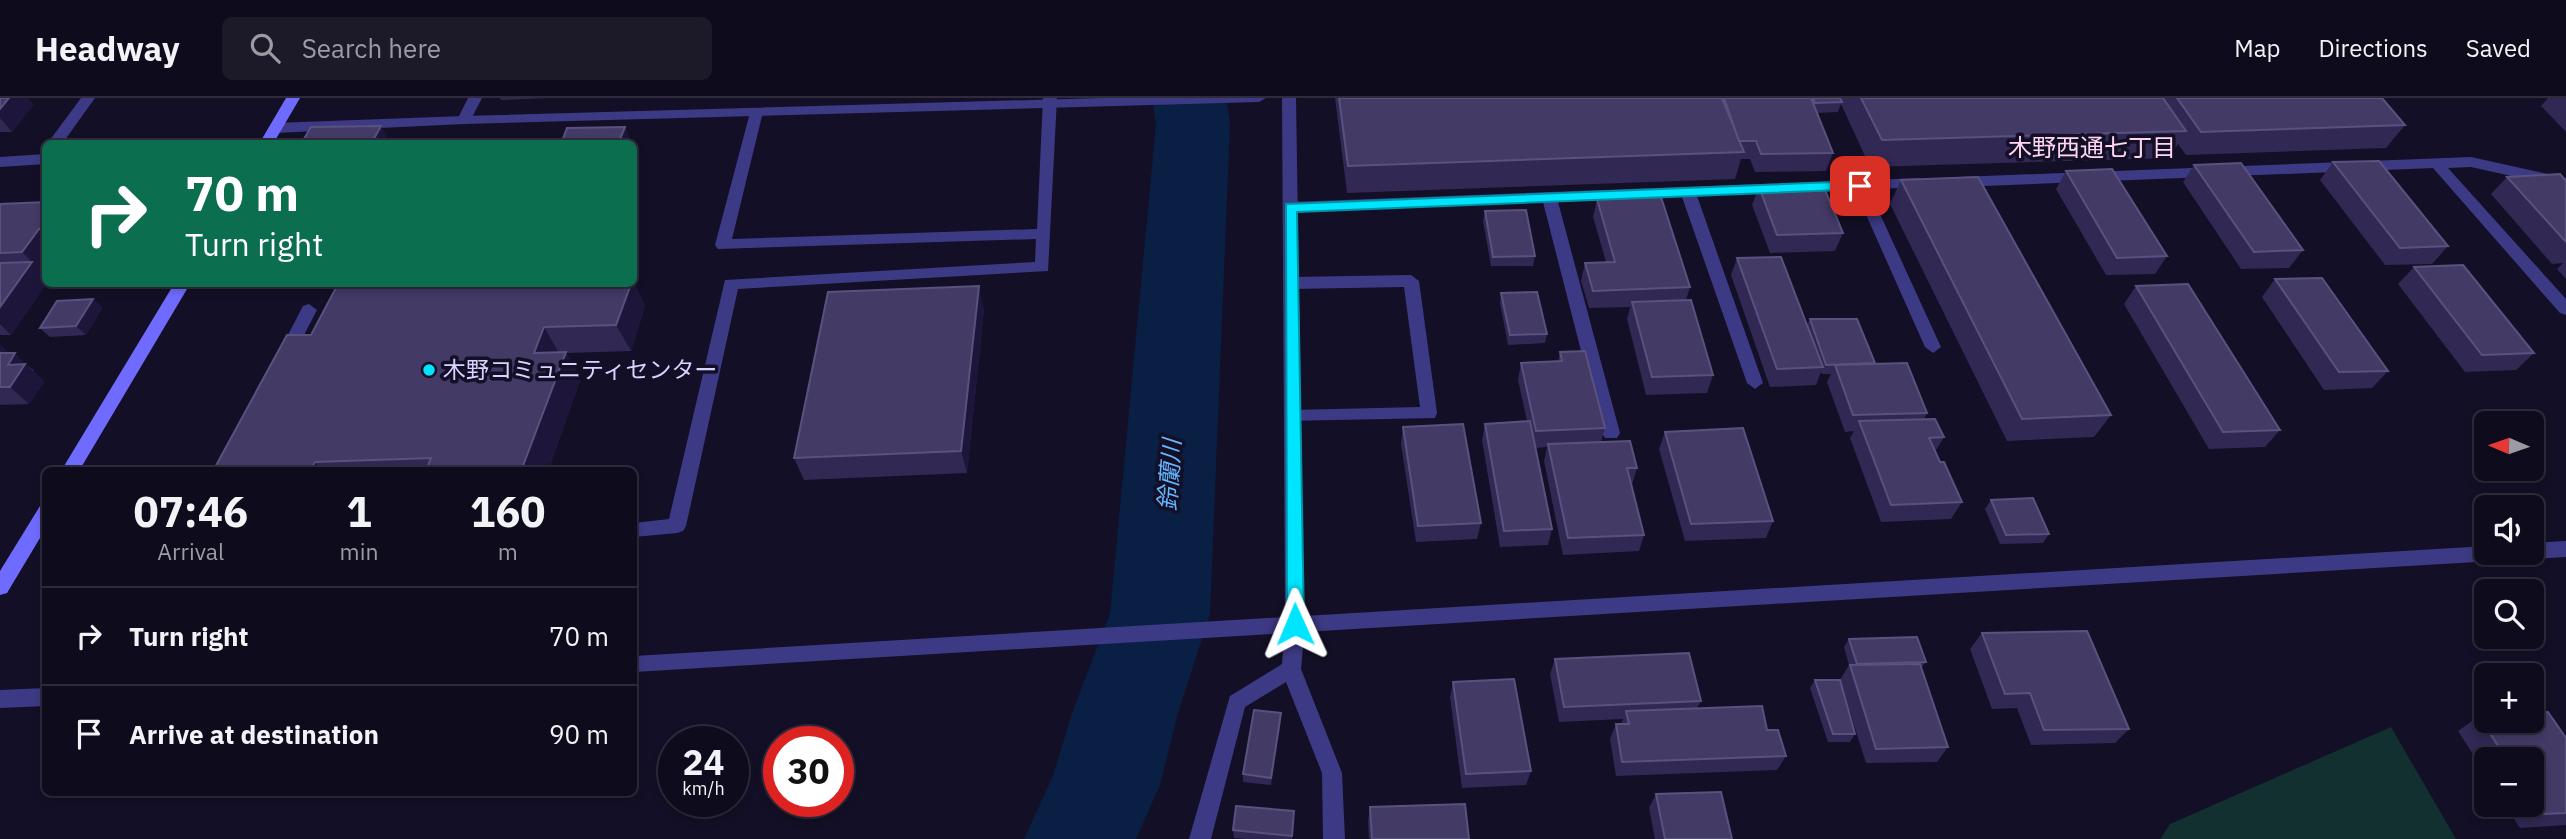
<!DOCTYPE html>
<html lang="en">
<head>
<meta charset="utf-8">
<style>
  body { margin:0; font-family:"IBM Plex Sans","Noto Sans JP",sans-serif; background:#1c1929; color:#f1f3f6; height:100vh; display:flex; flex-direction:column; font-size:26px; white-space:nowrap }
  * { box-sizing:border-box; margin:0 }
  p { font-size:23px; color:#9b9ba3 }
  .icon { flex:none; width:38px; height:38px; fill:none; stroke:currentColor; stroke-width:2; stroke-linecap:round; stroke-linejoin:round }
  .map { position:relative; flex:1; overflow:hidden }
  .sheet { position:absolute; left:42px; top:369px; width:595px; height:329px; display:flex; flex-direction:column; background:#0e0b1c; border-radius:10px; box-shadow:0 4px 10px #0003,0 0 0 2px #2e2b3b }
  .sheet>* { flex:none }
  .top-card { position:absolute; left:42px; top:42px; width:595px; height:147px; border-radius:10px; box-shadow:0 4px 10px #0003,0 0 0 2px #2e2b3b; background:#0b6e4f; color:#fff; overflow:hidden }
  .needle { width:46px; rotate:272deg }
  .tools { position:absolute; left:2474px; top:313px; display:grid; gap:14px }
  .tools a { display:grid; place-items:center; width:70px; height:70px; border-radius:10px; background:#0e0b1c; box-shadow:0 4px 10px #0003,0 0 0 2px #2e2b3b; font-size:35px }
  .speed { position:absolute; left:658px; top:628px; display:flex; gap:14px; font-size:35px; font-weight:700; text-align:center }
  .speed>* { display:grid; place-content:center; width:91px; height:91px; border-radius:50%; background:#0e0b1c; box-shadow:0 4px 10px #0003,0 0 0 2px #2e2b3b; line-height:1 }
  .speed small { font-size:18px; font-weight:400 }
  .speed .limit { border:10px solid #d22; background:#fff; color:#111 }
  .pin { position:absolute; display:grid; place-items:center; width:60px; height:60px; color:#fff; margin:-30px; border-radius:14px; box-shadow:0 4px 10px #0006 }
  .me { position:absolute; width:77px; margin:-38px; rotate:359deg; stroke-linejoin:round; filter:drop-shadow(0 0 5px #0008) }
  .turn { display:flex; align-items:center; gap:24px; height:147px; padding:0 28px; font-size:32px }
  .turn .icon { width:91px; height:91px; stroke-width:2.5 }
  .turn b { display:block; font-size:49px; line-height:60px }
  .eta { display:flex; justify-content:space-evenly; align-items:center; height:119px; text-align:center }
  .eta b { font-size:42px; font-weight:700; line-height:49px }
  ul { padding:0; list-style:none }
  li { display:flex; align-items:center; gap:21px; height:98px; padding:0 28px; border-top:2px solid #2e2b3b }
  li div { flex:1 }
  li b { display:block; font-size:26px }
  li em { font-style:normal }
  header { display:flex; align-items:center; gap:42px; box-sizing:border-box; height:98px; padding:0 35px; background:#0e0b1c; border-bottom:2px solid #2e2b3b }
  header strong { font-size:33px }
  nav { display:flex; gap:38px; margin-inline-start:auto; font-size:24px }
  .search { width:490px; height:63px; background:#1c1929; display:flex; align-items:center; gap:18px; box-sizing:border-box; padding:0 24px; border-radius:10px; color:#9b9ba3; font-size:26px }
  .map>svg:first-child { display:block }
</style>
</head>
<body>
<header>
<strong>Headway</strong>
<div class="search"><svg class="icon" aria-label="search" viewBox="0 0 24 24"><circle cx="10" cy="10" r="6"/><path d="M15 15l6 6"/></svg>Search here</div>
<nav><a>Map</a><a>Directions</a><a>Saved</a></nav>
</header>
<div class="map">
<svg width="2566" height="741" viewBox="0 0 2566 741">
  <rect width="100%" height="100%" fill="#130f26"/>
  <path fill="#12302f" d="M2391,629L2456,741H2160L2170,726Z"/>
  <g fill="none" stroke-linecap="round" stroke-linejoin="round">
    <path fill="#0a1f44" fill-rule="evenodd" d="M1152,0H1226L1230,26L1210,516L1178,615L1160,687L1136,741H1024L1053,678L1072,615L1110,516L1156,26Z"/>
    <g fill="#3d3a85" fill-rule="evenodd">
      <path d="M81,0H95L62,46H47Z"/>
      <path d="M468,0H482L469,25L464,26L457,22Z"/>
      <path d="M1043,0H1057L1048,173L738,191L686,428L683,433L677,435L634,439V425L669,421L725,182L1035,164L1036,141L718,151L715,147L751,11L756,10L763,14L732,141L1037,131Z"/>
      <path d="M2471,59L2566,80V93L2557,88L2471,69L2448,70L2566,201V217L2560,215L2433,70L1959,89L1952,84L1959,79Z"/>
      <path d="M1920,80L1925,82L1927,85L1925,88L1869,92L1941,249L1933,255L1925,249L1855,92L1697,98L1763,285L1755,291L1747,285L1682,99L1558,104L1620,335L1617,340H1605L1602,335L1543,104L1291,114L1284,109L1291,104Z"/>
      <path d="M1411,177L1419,183L1437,315L1435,320L1286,323L1284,318L1286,313L1292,312L1420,309L1404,189L1292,191L1284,185L1292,179Z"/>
      <path d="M309,206L317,212L293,258L291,262H279L277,258L303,208Z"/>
      <path d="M1295,518L1302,520L1305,526L1301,571L1342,675L1345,741H1323L1322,675L1286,584L1245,609L1211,741H1189L1230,598L1282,566L1285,526L1288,520Z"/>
    </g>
    <g fill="#3d3a85" fill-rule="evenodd">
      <path d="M1101,0H1266L1259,4L464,26L275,35L268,30L275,25L464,18Z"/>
      <path d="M1282,0H1296L1304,518L2487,448V455H2502L2499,460L2493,463L634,574V558L1285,519Z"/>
      <path d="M46,56V66L0,69V59Z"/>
      <path d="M2566,443V459L2532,461L2524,455H2532V445Z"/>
      <path d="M46,590V608L0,610V592Z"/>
    </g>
    <g fill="#6f6bff" fill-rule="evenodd">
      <path d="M286,0H300L273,46H259Z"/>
      <path d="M174,186H190L79,373H61Z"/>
      <path d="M46,406V430L7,495L0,497V473L40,408Z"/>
    </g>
  </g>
  <g fill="#312854">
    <path d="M0,0H27L33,7L12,34H0Z"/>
    <path d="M500,0H550L501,2Z"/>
    <path d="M1335,0H2382L2405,27L2386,50L2186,57L2178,46L2169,60L1870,69L1841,6L1838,14L1817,15L1833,55L1826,73L1755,74L1750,61H1741L1735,81L1347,95Z"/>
    <path d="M2548,0H2566V34L2541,8Z"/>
    <path d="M2333,64L2448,148L2432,166L2385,167L2320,82Z"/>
    <path d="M2194,67L2303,152L2289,170L2241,171L2183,84Z"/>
    <path d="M2066,73L2167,158L2155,176L2106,177L2056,91Z"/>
    <path d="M2507,79L2566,83V181L2557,171L2563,165L2552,166L2491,96Z"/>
    <path d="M1901,82L2111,317L2094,339L2007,343L1890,106Z"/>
    <path d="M1759,89L1843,135L1835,153L1770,155L1752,107Z"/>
    <path d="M1597,101L1690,189L1686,202L1713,277L1707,295L1646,297L1627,221L1630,209L1589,210L1581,183L1585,165L1606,164L1593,119Z"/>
    <path d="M46,104V163L40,172L46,178V186L11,237H0V106Z"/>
    <path d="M1485,113L1535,158L1533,168H1491L1483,123Z"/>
    <path d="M1737,160L1807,227L1810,221L1875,265L1927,315L1924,321L1944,339L1935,354L1962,404L1951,421L1881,424L1850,340L1854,333L1845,334L1827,284L1831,276H1822L1821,274L1816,287L1770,289L1731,177Z"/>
    <path d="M2414,169L2534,255L2516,272L2465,274L2398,186Z"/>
    <path d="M2275,181L2388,273L2372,290L2324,292L2262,199Z"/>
    <path d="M634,185L645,208L631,253L566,255L581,280L548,373H213L311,237Z"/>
    <path d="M2136,188L2280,332L2265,349L2209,351L2124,206Z"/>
    <path d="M1501,195L1547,236L1545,245L1508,247L1500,205Z"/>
    <path d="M93,201L102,210L86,237L50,239L40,230Z"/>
    <path d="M984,211L967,375L804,382L794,360Z"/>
    <path d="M0,247L8,255L34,272L33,273L44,284L29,306L0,307Z"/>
    <path d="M1560,254L1605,330L1601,344L1637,370L1632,387L1644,437L1639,453L1563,457L1544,363L1547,349L1535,350L1552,431L1548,447L1500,449L1482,342L1485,326L1527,323L1518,282L1521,265L1558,263Z"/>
    <path d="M1403,329L1481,425L1477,441L1416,444L1401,346Z"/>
    <path d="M1665,334L1773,423L1766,440L1685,443L1659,351Z"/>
    <path d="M1991,402L2049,436L2043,445L2000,446L1985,411Z"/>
    <path d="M1982,535L2129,631L2115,645L2031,647L2017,610L1992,611L1970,551Z"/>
    <path d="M1849,541L1926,564L1921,570L1948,649L1937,664L1866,665L1844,595L1855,636L1850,644H1828L1810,590L1815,582H1840L1849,567L1844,549Z"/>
    <path d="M1555,561L1701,603L1697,610L1767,632L1786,658L1777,672L1616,678L1610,641L1616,626H1621L1623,621L1559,624L1550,576Z"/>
    <path d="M1453,584L1531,673L1526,687L1462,690L1450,599Z"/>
    <path d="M2479,618L2566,640V727L2520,730L2505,707H2532V662H2487V678L2458,633Z"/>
    <path d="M1281,623L1271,687L1243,684V676Z"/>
    <path d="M1656,696L1732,741H1655L1649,710Z"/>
    <path d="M1370,709L1469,741H1369L1368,723Z"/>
    <path d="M1294,713L1292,741H1246L1234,740L1233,732Z"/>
  </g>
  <g fill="#1d163a">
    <path d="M9,0H27L33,7L12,34L0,20V11Z"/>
    <path d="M381,28L387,38L383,46H371Z"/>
    <path d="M625,29L633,46H618Z"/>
    <path d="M39,131L46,138V163L40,172L46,178V186L11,237L0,226V209L32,164L22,154Z"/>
    <path d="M634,185L645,208L631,253L616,227L631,186Z"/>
    <path d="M979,188L984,211L967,375L961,353Z"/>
    <path d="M93,201L102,210L86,237L76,228Z"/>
    <path d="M544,229L559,255H534Z"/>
    <path d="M0,247L10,257L0,271Z"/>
    <path d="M566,254L581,280L548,373H521Z"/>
    <path d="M15,255L44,284L29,306L10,289L8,267Z"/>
    <path d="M315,364L323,373H310Z"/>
    <path d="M1281,615V623L1271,687V680Z"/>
  </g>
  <g fill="#433a66" stroke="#5a527e" stroke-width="2">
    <path d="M0,0H9L0,11Z"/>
    <path d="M1339,0H1722L1744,54L1348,68Z"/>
    <path d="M1724,0H1811L1833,55L1761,56L1756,43H1739Z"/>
    <path d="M1813,0H1840L1842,4L1815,5Z"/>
    <path d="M1861,0H2163L2186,33L1882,42Z"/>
    <path d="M2177,0H2382L2405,27L2201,34Z"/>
    <path d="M381,28L371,46H301L311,29Z"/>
    <path d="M625,29L618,46H561L567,30Z"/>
    <path d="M2379,63L2448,148L2400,150L2333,64Z"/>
    <path d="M2241,65L2303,152L2254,154L2194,67Z"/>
    <path d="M2112,71L2167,158L2117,160L2066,73Z"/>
    <path d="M2560,76L2566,83V144L2507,79Z"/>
    <path d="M1978,79L2111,317L2022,321L1901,82Z"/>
    <path d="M1823,87L1843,135L1777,137L1759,89Z"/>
    <path d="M1661,99L1690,189L1593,193L1585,165L1615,164L1597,101Z"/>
    <path d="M46,104V131H39L22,154L0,155V106Z"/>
    <path d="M1526,112L1535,158L1493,159L1485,113Z"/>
    <path d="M1781,159L1823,269L1777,271L1737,160Z"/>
    <path d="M32,164L0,209V165Z"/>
    <path d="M2463,167L2534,255L2482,257L2414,169Z"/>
    <path d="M2322,180L2388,273L2339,274L2275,181Z"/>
    <path d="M338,186H631L616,227L544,229L534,255L566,254L521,373H426L431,360L315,364L310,373H213L287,237H311Z"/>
    <path d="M2188,186L2280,332L2223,334L2136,188Z"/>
    <path d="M979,188L961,353L794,360L828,194Z"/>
    <path d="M1537,194L1547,236L1510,237L1501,195Z"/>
    <path d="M93,201L76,228L40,230L57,203Z"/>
    <path d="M1691,202L1713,277L1652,279L1632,204Z"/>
    <path d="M1810,221H1857L1875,265L1826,267Z"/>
    <path d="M1585,253L1605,330L1536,333L1521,265L1562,263L1560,254Z"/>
    <path d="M0,255H15L8,267L25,266L10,289H0Z"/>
    <path d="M1907,265L1927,315L1853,317L1835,267Z"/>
    <path d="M1935,321L1944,339L1929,340L1940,364H1944L1962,404L1891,407L1859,323Z"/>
    <path d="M1530,323L1552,431L1504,433L1485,326Z"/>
    <path d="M1463,326L1481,425L1418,428L1403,329Z"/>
    <path d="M1743,330L1773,423L1691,426L1665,334Z"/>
    <path d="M1630,343L1637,370H1627L1644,437L1568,440L1548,346Z"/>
    <path d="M2033,400L2049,436L2006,437L1991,402Z"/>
    <path d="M2087,533L2129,631L2044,632L2030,595L2005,596L1982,535Z"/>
    <path d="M1917,539L1926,564L1857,566L1849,541Z"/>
    <path d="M1689,555L1701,603L1564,609L1555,561Z"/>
    <path d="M1920,566L1948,649L1876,651L1850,567Z"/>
    <path d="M1514,581L1531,673L1466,676L1453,584Z"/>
    <path d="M1815,582H1840L1855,636H1833Z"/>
    <path d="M1762,608L1767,632H1778L1786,658L1622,664L1616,626H1629L1626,613Z"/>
    <path d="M1254,612L1281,615L1271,680L1243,676Z"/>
    <path d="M2548,614L2566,640V715L2543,716L2532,700V662H2507L2479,618H2487V623H2532V615Z"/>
    <path d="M1721,694L1732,741H1665L1656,696Z"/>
    <path d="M1465,706L1469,741H1372L1370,709Z"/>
    <path d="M1236,708L1294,713L1292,738L1233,732Z"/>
  </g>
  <path fill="#00e5ff" stroke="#0095a6" stroke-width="2" d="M1860,83L1865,84V91L1297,114L1304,526L1301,531L1295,533L1289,531L1287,526L1286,106Z"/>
  <circle fill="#00e5ff" stroke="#130f26" stroke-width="2.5" cx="429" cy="272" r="7"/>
  <g text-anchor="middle" stroke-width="7" stroke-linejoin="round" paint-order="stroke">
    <g font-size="23" fill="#d9d4ff" stroke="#130f26" text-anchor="start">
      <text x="443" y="280">木野コミュニティセンター</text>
    </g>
    <g font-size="24" fill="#ffd6f0" stroke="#130f26">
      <text x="2092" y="58">木野西通七丁目</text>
    </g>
    <g font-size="24" font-style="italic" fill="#62b6ff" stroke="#130f26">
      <text transform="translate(1170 377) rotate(-86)" y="8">鈴蘭川</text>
    </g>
  </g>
</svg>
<div class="tools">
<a><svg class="needle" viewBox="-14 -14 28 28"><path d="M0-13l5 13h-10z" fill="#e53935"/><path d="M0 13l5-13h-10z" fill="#9b9ba3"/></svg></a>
<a><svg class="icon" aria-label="sound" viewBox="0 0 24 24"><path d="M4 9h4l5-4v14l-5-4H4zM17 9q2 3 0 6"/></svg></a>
<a><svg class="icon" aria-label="search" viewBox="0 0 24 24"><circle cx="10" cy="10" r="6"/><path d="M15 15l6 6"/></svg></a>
<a>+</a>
<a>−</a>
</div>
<div class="speed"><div>24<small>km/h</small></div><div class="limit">30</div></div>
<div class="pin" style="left:1860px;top:88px;background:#d93025"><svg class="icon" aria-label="arrive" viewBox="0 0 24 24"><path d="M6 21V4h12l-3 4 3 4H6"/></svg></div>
<svg class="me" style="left:1295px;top:526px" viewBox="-20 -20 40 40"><path d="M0-17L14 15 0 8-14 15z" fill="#00e5ff" stroke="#fff" stroke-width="4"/></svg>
<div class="top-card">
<div class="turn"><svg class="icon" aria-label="right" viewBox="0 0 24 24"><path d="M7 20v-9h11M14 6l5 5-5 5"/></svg><div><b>70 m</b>Turn right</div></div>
</div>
<section class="sheet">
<div class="eta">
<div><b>07:46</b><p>Arrival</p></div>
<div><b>1</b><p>min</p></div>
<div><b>160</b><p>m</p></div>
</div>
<ul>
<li><svg class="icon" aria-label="right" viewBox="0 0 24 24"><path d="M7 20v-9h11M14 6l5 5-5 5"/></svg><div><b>Turn right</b></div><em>70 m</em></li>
<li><svg class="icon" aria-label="arrive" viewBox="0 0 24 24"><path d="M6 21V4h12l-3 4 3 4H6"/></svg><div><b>Arrive at destination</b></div><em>90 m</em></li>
</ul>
</section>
</div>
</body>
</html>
